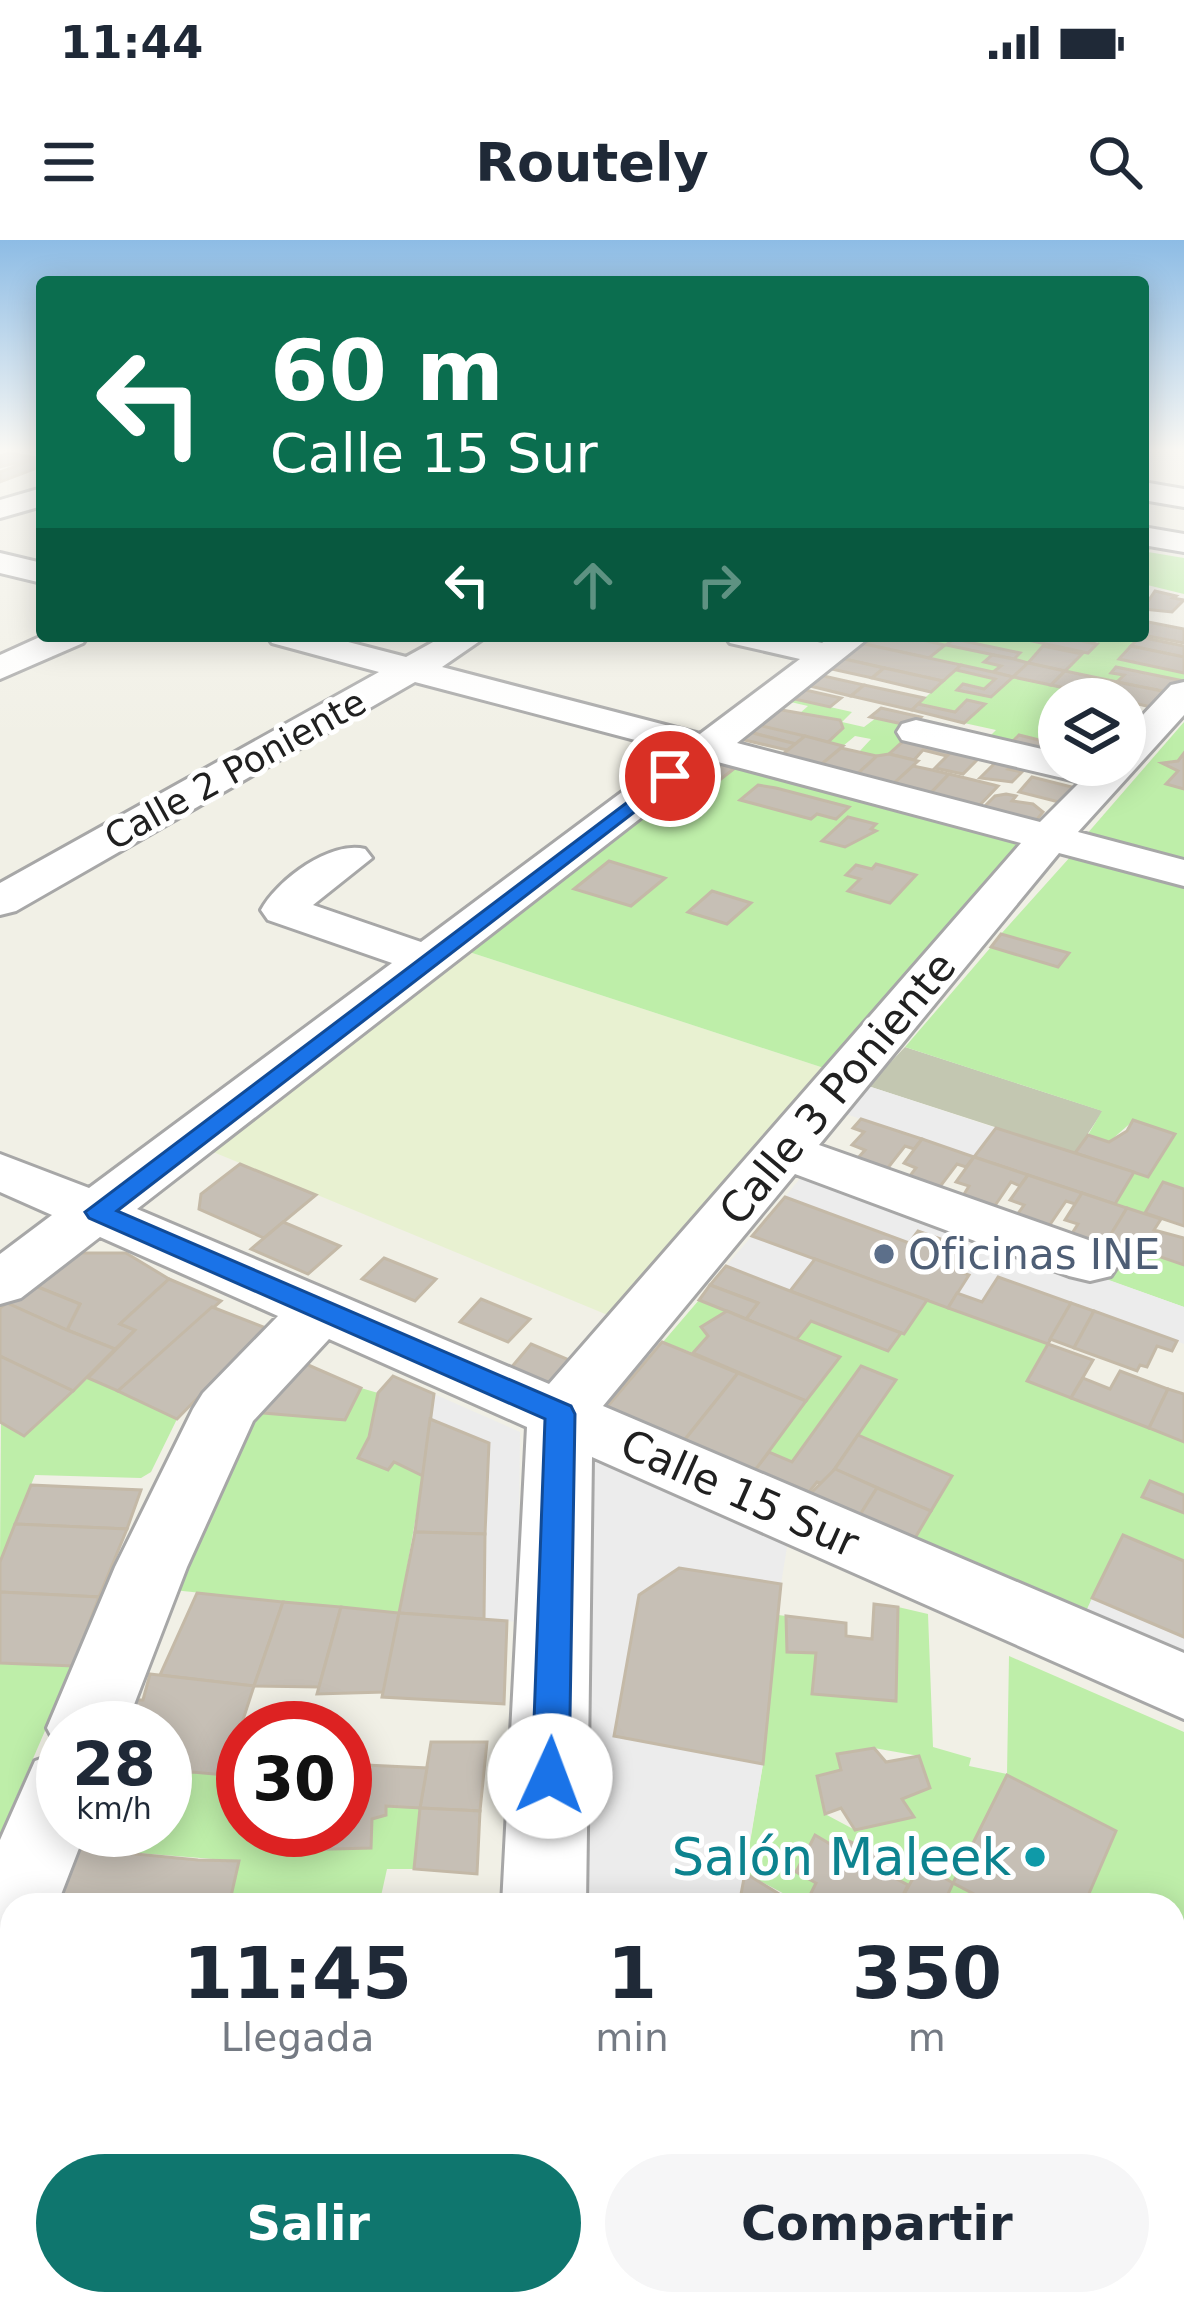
<!DOCTYPE html>
<html lang="es">
<head>
<meta charset="utf-8">
<style>
  body { margin:0; font-family:"DejaVu Sans",sans-serif; background:#f6f6f7; color:#1f2937; height:100vh; display:flex; flex-direction:column; font-size:45px; white-space:nowrap }
  * { box-sizing:border-box; margin:0 }
  p { font-size:39px; color:#747a83 }
  .icon { flex:none; width:66px; height:66px; fill:none; stroke:currentColor; stroke-width:2; stroke-linecap:round; stroke-linejoin:round }
  .map { position:relative; flex:1; overflow:hidden }
  .panel { position:absolute; left:0px; top:1653px; width:1185px; height:423px; display:flex; flex-direction:column; background:#fff; border-radius:36px 36px 0 0; box-shadow:0 6px 30px #0003 }
  .panel>* { flex:none }
  .banner { position:absolute; left:36px; top:36px; width:1113px; height:366px; border-radius:12px; box-shadow:0 6px 30px #0003; background:#0b6e4f; color:#fff; overflow:hidden }
  .fabs { position:absolute; left:1038px; top:438px; display:grid; gap:24px }
  .fabs a { display:grid; place-items:center; width:108px; height:108px; border-radius:50%; background:#fff; box-shadow:0 6px 30px #0003; font-size:60px }
  .speed { position:absolute; left:36px; top:1461px; display:flex; gap:24px; font-size:60px; font-weight:700; text-align:center }
  .speed>* { display:grid; place-content:center; width:156px; height:156px; border-radius:50%; background:#fff; box-shadow:0 6px 30px #0003; line-height:1 }
  .speed small { font-size:30px; font-weight:400 }
  .speed .limit { border:18px solid #d22; background:#fff; color:#111 }
  .pin { position:absolute; display:grid; place-items:center; width:102px; height:102px; color:#fff; margin:-51px; border:6px solid #fff; border-radius:50%; box-shadow:0 3px 12px #0007 }
  .me { position:absolute; width:132px; margin:-66px; rotate:2deg; stroke-linejoin:round; filter:drop-shadow(0 0 9px #0008) }
  .turn { display:flex; align-items:center; gap:42px; height:252px; padding:0 36px; font-size:54px }
  .turn .icon { width:156px; height:156px; stroke-width:2.5 }
  .turn b { display:block; font-size:84px; line-height:102px }
  .lanes { display:flex; align-items:center; height:114px; padding:0 36px; background:#0003; justify-content:center; gap:60px; direction:ltr }
  .lanes .off { opacity:.35 }
  .eta { display:flex; justify-content:space-evenly; align-items:center; height:204px; text-align:center }
  .eta b { font-size:72px; font-weight:800; line-height:84px }
  .action { display:flex; gap:24px; margin-top:auto; padding:24px 36px }
  .action a { flex:1; height:138px; border-radius:72px; background:#0f766e; color:#fff; font-size:48px; font-weight:800; line-height:138px; text-align:center }
  .action a+a { background:#f6f6f7; color:#1f2937 }
  .status { display:flex; justify-content:space-between; align-items:center; height:84px; padding:0 60px; background:#fff; direction:ltr }
  .status svg { height:33px; fill:currentColor }
  header { display:flex; justify-content:space-between; align-items:center; height:156px; padding:0 36px; background:#fff; font-size:54px; font-weight:800 }
  .map>svg:first-child { display:block }
</style>
</head>
<body>
<div class="status"><b>11:44</b><svg viewBox="0 0 49 12"><path d="M0 12V9h3v3zM5 12V6h3v6zM10 12V3h3v9zM15 12V0h3v12zM26 1h20v11H26zM47 4h2v5h-2z"/></svg></div>
<header><svg class="icon" aria-label="menu" viewBox="0 0 24 24"><path d="M4 6h16M4 12h16M4 18h16"/></svg>Routely<svg class="icon" aria-label="search" viewBox="0 0 24 24"><circle cx="10" cy="10" r="6"/><path d="M15 15l6 6"/></svg></header>
<div class="map">
<svg width="1184" height="2074" viewBox="0 0 1184 2074">
  <rect width="100%" height="100%" fill="#f1f0e6"/>
  <path fill="#c3c7b1" d="M905,807L1103,871L1075,913L868,846Z"/>
  <path fill="#e8f1d1" d="M463,710L830,830L610,1076L206,909Z"/>
  <g fill="#beeea9" fill-rule="evenodd">
    <path d="M1143,304L1153,306L1148,312L1184,318V354L1143,344Z"/>
    <path d="M1143,395L1184,406L1140,397L1120,419L1184,433V441L1117,427L1112,433L1124,435L1117,442L1065,431L1044,406L1028,423L1014,419L1019,413L947,404L992,415L986,421L1001,426L993,432L929,418L943,405L912,398L1007,396L1088,413L1100,400L1081,396Z"/>
    <path d="M956,430L995,439L984,449L963,444L958,449L991,457L1013,437L1079,451L1072,459H1059V494L1051,503L1019,495L1005,509L982,504L996,490L964,483L983,465L967,460L955,472L918,464Z"/>
    <path d="M790,458L852,472L842,482L864,487L876,478L918,488L885,518L859,512L871,499L855,496L843,506L828,502L843,489L840,480L799,474L808,466L786,461Z"/>
    <path d="M1184,482V620L1086,595Z"/>
    <path d="M735,528L1029,605L830,830L463,710L671,549L699,556Z"/>
    <path d="M1071,616L1184,645V949L1163,942L1145,973L1115,964L1134,932L1148,937L1174,894L1134,880L1109,902L1088,895L1102,871L905,807L991,707L1059,726L1068,713L1001,694Z"/>
    <path d="M1108,999L1184,1025V1067L1088,1033Z"/>
    <path d="M699,1060L727,1071L702,1086L708,1096L693,1113L663,1102Z"/>
    <path d="M927,1060L1048,1104L1028,1142L1184,1202V1255L1150,1241L1143,1256L1184,1273V1321L1123,1296L1083,1378L912,1303L952,1236L858,1195L895,1140L792,1222L769,1212L838,1117L796,1100L811,1081L888,1111Z"/>
    <path d="M88,1138L177,1179L151,1232L141,1238L35,1235L0,1322L1,1183L24,1196Z"/>
    <path d="M361,1148L378,1153L369,1197L358,1218L387,1230L394,1222L423,1236L399,1373L163,1349L251,1172L345,1180Z"/>
    <path d="M898,1367L928,1374L933,1507L971,1518L969,1526L1007,1534L1009,1416L1184,1492V1777L1173,1774V1685L1178,1676L1173,1665L1153,1661L1150,1665H1084L1115,1591L1007,1535L953,1643L994,1665H943L920,1625L908,1645L885,1633L847,1600L842,1611L816,1595V1643L805,1665L745,1633L763,1524L778,1375L786,1376L787,1412L816,1413L813,1454L895,1461ZM874,1508L919,1516L929,1548L902,1559L913,1577L855,1590L825,1574L817,1536L841,1530L837,1513Z"/>
    <path d="M0,1423L73,1426L0,1595Z"/>
    <path d="M240,1489L243,1590H298L295,1610L371,1608L372,1579L386,1575V1566L420,1568L414,1629H387L379,1665H229L238,1621L63,1607L70,1590H165V1550L192,1532L225,1535Z"/>
    <path d="M550,2064H698L696,2074H550Z"/>
    <path d="M713,2064H867L894,2074H911H731Z"/>
  </g>
  <g fill="#ececec">
    <path d="M868,846L996,888L974,917L846,874Z"/>
    <path d="M806,931L1184,1067V1104L999,1037L982,1062L957,1053L969,1036L955,1030L968,1009L918,991L909,1003L785,957Z"/>
    <path d="M752,996L815,1019L790,1051L726,1026Z"/>
    <path d="M434,1154L520,1192L518,1382L484,1379L489,1203L430,1179Z"/>
    <path d="M570,1205L789,1295L781,1344L679,1328L639,1355L614,1496L763,1524L739,1665H625L576,1657Z"/>
    <path d="M1092,1358L1184,1397V1423L1083,1378Z"/>
  </g>
  <g fill="#c6bfb5" stroke="#c4b9a7" stroke-width="3">
    <path d="M9,213L25,216L36,218L0,227V216Z"/>
    <path d="M42,216V226L0,242V232Z"/>
    <path d="M1155,351L1176,356L1173,358L1184,360L1172,372L1143,369Z"/>
    <path d="M1143,381L1184,389V403L1143,395Z"/>
    <path d="M874,396H903L945,405L929,418L860,403L884,398Z"/>
    <path d="M1038,396H1055L1097,404L1088,413L1032,401Z"/>
    <path d="M1140,397L1184,406V417L1131,406Z"/>
    <path d="M954,399L1020,413L1014,419L946,405Z"/>
    <path d="M860,403L961,425L943,441L840,418Z"/>
    <path d="M1043,406L1082,414L1065,431L1028,423Z"/>
    <path d="M1131,406L1184,417V433L1119,419Z"/>
    <path d="M992,415L1014,419L1028,423L1013,437L993,432L1001,426L984,422Z"/>
    <path d="M840,418L884,428L872,438L827,428Z"/>
    <path d="M1028,423L1065,431L1051,445L1013,437Z"/>
    <path d="M961,425L993,432L1013,437L991,457L957,450L963,444L984,449L995,439L956,430Z"/>
    <path d="M1116,427L1184,441V446L1177,454L1117,442L1124,435L1111,433Z"/>
    <path d="M884,428L943,441L931,452L872,438Z"/>
    <path d="M1065,431L1117,442L1103,456L1051,445Z"/>
    <path d="M819,435L864,445L851,456L806,445Z"/>
    <path d="M1117,442L1177,454L1164,470L1103,456Z"/>
    <path d="M864,445L924,458L912,470L851,456Z"/>
    <path d="M801,449L841,458L830,467L790,458Z"/>
    <path d="M967,460L985,464L964,483L912,470L918,464L955,472Z"/>
    <path d="M881,468L921,477L912,486L870,477Z"/>
    <path d="M776,469L840,480L843,488L828,502L756,485Z"/>
    <path d="M753,484L805,496L796,504L745,491Z"/>
    <path d="M745,491L796,504L787,510L736,498Z"/>
    <path d="M1019,495L1059,505V523L1005,509Z"/>
    <path d="M805,496L843,506L817,528L778,518Z"/>
    <path d="M909,496L956,507L947,516L923,510L914,520L889,514Z"/>
    <path d="M956,507L979,518L963,534L935,528Z"/>
    <path d="M841,508L877,516L854,537L817,528Z"/>
    <path d="M1184,513V549L1166,544L1178,531L1162,523L1178,521Z"/>
    <path d="M889,514L918,521L891,546L854,537L877,516Z"/>
    <path d="M1002,516L1012,525L1008,529L1022,532L1012,542L980,538Z"/>
    <path d="M707,521L735,528L699,556L671,549Z"/>
    <path d="M913,526L932,530L949,534L928,556L891,546Z"/>
    <path d="M949,534L994,545L998,546L977,568L928,556Z"/>
    <path d="M1032,537L1080,549L1067,564L1019,552Z"/>
    <path d="M758,545L776,548L849,567L836,579L817,574L811,579L740,560Z"/>
    <path d="M1006,554L1016,556L1012,561L1033,564L1043,572L1034,583L982,569L995,556Z"/>
    <path d="M848,577L876,584L871,589L876,591L845,607L822,601Z"/>
    <path d="M609,621L665,638L631,666L574,649Z"/>
    <path d="M876,624L916,635L890,663L848,651L860,639L846,635L856,625L872,629Z"/>
    <path d="M712,651L751,663L727,684L688,672Z"/>
    <path d="M1001,694L1069,713L1058,727L991,707Z"/>
    <path d="M861,879L922,899L914,909L905,906L887,929L857,919L865,910L852,905L864,892L853,888Z"/>
    <path d="M1133,880L1175,894L1148,937L1075,913L1088,895L1109,902L1127,891Z"/>
    <path d="M996,888L1075,913L1134,932L1115,964L974,917Z"/>
    <path d="M922,899L974,917L966,927L957,924L939,948L909,937L916,928L904,923Z"/>
    <path d="M974,917L1028,935L1020,946L1011,942L994,967L963,956L969,946L956,942Z"/>
    <path d="M240,924L316,955L264,998L199,969L201,954Z"/>
    <path d="M1028,935L1082,953L1075,964L1066,961L1049,986L1017,975L1024,965L1010,960Z"/>
    <path d="M1163,942L1184,949V986L1145,973Z"/>
    <path d="M1082,953L1127,968L1104,1006L1071,995L1078,984L1065,980Z"/>
    <path d="M785,957L909,1003L918,991L969,1009L955,1030L969,1035L948,1068L752,996Z"/>
    <path d="M1127,968L1161,979L1154,990L1184,998V1025L1108,999Z"/>
    <path d="M283,982L340,1006L308,1034L251,1009Z"/>
    <path d="M64,1013H126L169,1039L120,1084L135,1090L115,1109L67,1090L80,1064L28,1043Z"/>
    <path d="M384,1018L436,1039L415,1061L362,1039Z"/>
    <path d="M815,1019L927,1060L904,1094L790,1051Z"/>
    <path d="M726,1026L790,1051L901,1093L888,1111L811,1081L796,1100L746,1079L758,1063L710,1045Z"/>
    <path d="M998,1037L1071,1063L1048,1104L948,1068L957,1053L982,1062Z"/>
    <path d="M169,1039L221,1061L118,1151L88,1138L135,1090L120,1084Z"/>
    <path d="M28,1043L80,1064L67,1090L7,1063Z"/>
    <path d="M710,1045L758,1063L746,1079L699,1060Z"/>
    <path d="M481,1059L530,1079L508,1102L460,1082Z"/>
    <path d="M7,1063L67,1090L115,1109L73,1151L0,1116V1068Z"/>
    <path d="M1071,1063L1094,1071L1074,1108L1050,1099Z"/>
    <path d="M212,1067L266,1088L177,1179L118,1151Z"/>
    <path d="M727,1071L746,1079L840,1117L806,1161L693,1113L708,1096L701,1087Z"/>
    <path d="M1094,1071L1177,1101L1172,1111L1157,1106L1147,1127L1140,1125L1137,1131L1074,1108Z"/>
    <path d="M662,1102L738,1133L683,1202L606,1168Z"/>
    <path d="M531,1104L574,1122L553,1146L510,1129Z"/>
    <path d="M1048,1104L1093,1120L1071,1158L1027,1141Z"/>
    <path d="M0,1116L73,1151L24,1196L0,1182Z"/>
    <path d="M299,1121L361,1148L345,1180L251,1172Z"/>
    <path d="M861,1126L896,1140L824,1244L817,1242L809,1252L788,1243L782,1251L749,1237L769,1212L792,1222Z"/>
    <path d="M1120,1131L1168,1149L1149,1188L1071,1158L1083,1138L1110,1149Z"/>
    <path d="M738,1133L806,1161L753,1233L683,1202Z"/>
    <path d="M393,1136L434,1154L423,1236L394,1222L388,1230L358,1218L369,1197L378,1153Z"/>
    <path d="M1168,1149L1184,1154V1202L1149,1188Z"/>
    <path d="M430,1179L489,1203L485,1294L415,1292Z"/>
    <path d="M858,1195L952,1236L931,1271L835,1229Z"/>
    <path d="M835,1229L877,1248L858,1278L808,1256Z"/>
    <path d="M1150,1241L1184,1255V1273L1142,1257Z"/>
    <path d="M31,1245L141,1250L127,1289L15,1284Z"/>
    <path d="M877,1248L931,1271L912,1303L858,1278Z"/>
    <path d="M15,1284L127,1289L99,1357L0,1352V1322Z"/>
    <path d="M415,1292L485,1294L484,1379L399,1373Z"/>
    <path d="M1123,1295L1184,1321V1397L1092,1358Z"/>
    <path d="M679,1328L781,1344L763,1524L614,1496L639,1355Z"/>
    <path d="M0,1352L99,1357L73,1426L0,1423Z"/>
    <path d="M197,1353L283,1362L254,1446L160,1435Z"/>
    <path d="M283,1362L341,1367L319,1447L254,1446Z"/>
    <path d="M874,1364L898,1367L896,1461L812,1454L816,1413L787,1412L786,1376L846,1383V1396L872,1399Z"/>
    <path d="M341,1367L399,1373L384,1452L317,1454Z"/>
    <path d="M399,1373L507,1381L504,1464L382,1457Z"/>
    <path d="M150,1434L254,1446L225,1535L192,1532L165,1550V1488H116L125,1460H143Z"/>
    <path d="M431,1502H487L480,1571L420,1568Z"/>
    <path d="M874,1508L886,1522L919,1516L930,1548L902,1559L914,1577L855,1590L841,1568L825,1574L817,1536L841,1530L837,1514Z"/>
    <path d="M345,1524L427,1528L420,1568L386,1566V1575L372,1579L371,1608L294,1610L298,1590H345Z"/>
    <path d="M1007,1535L1116,1591L1084,1665H995L953,1643Z"/>
    <path d="M420,1568L480,1571L477,1634L414,1629Z"/>
    <path d="M815,1595L842,1611L847,1600L891,1622L885,1633L908,1645L898,1665H805L816,1643L796,1632Z"/>
    <path d="M63,1607L198,1620L239,1621L229,1665H42Z"/>
    <path d="M921,1624L953,1643L943,1665H898Z"/>
    <path d="M745,1633L797,1665H739Z"/>
    <path d="M12,1747V1900H0V1783Z"/>
    <path d="M1173,1774L1184,1777V1896L1173,1891Z"/>
    <path d="M0,1987H12V2064H56L53,2074H0Z"/>
    <path d="M155,2064H267L265,2074H153Z"/>
    <path d="M267,2064H310L360,2068L359,2074H265Z"/>
    <path d="M867,2064H952L955,2074H894Z"/>
  </g>
  <g fill="none" stroke-linecap="round" stroke-linejoin="round">
    <defs>
      <g id="minor">
        <path d="M1143,242L1184,249V267L1143,260Z"/>
        <path d="M42,248V266L0,278V260Z"/>
        <path d="M1143,287L1184,294V312L1143,305Z"/>
        <path d="M0,313L42,323V343L0,333Z"/>
        <path d="M42,396H88L83,403L0,439V415Z"/>
        <path d="M267,396H325L406,417L444,396H487L442,427L700,494L800,419L730,403L725,396H790L822,403L832,396H871L737,503L1040,582L1080,542L902,500L897,492L902,484L916,480L1059,513V525H1125V494L1171,445L1184,442V475L1078,592L1184,620V646L1059,613L819,905L1111,1008L1120,1022L1111,1036L1090,1041L1069,1036L795,934L603,1166L1184,1413V1479L592,1217L586,1665H502L527,1187L329,1099L253,1181L187,1327L125,1488H63V1590H86L57,1665H12V1703L0,1699V1600L35,1521L60,1512L47,1488L115,1327L193,1169L203,1153L278,1076L100,997L21,1058L0,1064V1014L52,975L0,952V914L89,948L392,723L268,680L261,670C277,640 331,600 365,609L372,618L313,665L421,702L677,511L415,442L16,671L0,675V643L379,432L272,403ZM714,521L1021,603L549,1144L137,969Z"/>
        <path d="M0,1888L12,1889V1985L0,1984Z"/>
        <path d="M1173,1943L1184,1945V2043L1173,2041Z"/>
        <path d="M469,2064H569L568,2074H468Z"/>
        <path d="M1011,2064H1111L1108,2074H1008Z"/>
      </g>
    </defs>
    <use href="#minor" stroke="#a7a7a7" stroke-width="6"/>
    <use href="#minor" fill="#fff" fill-rule="evenodd"/>
  </g>
  <linearGradient id="sky" x2="0" y2="1"><stop stop-color="#8dbce5"/><stop offset="0.42" stop-color="#f9f8f4"/><stop offset="1" stop-color="#f9f8f4" stop-opacity="0"/></linearGradient>
  <rect width="1184" height="498" fill="url(#sky)"/>
  <path fill="#1a73e8" stroke="#114b97" stroke-width="3" d="M670,530L680,536L677,539L117,971L571,1166L575,1174L569,1536L563,1547L550,1552L538,1547L532,1536L545,1179L89,978L85,972Z"/>
  <circle fill="#5c6f8a" stroke="#fff" stroke-width="4.5" cx="884" cy="1014" r="12"/>
  <circle fill="#0f9aa8" stroke="#fff" stroke-width="4.5" cx="1035" cy="1617" r="12"/>
  <g text-anchor="middle" stroke-width="10" stroke-linejoin="round" paint-order="stroke">
    <g font-size="36" fill="#202020" stroke="#fff">
      <text transform="translate(235 529) rotate(-29)" y="13">Calle 2 Poniente</text>
    </g>
    <g font-size="42" fill="#202020" stroke="#fff">
      <text transform="translate(837 848) rotate(-50)" y="15">Calle 3 Poniente</text>
      <text transform="translate(740 1253) rotate(24)" y="15">Calle 15 Sur</text>
    </g>
    <g font-size="42" fill="#4e5e75" stroke="#fff" text-anchor="start">
      <text x="908" y="1029">Oficinas INE</text>
    </g>
    <g font-size="51" fill="#0d838f" stroke="#fff" text-anchor="end">
      <text x="1011" y="1635">Salón Maleek</text>
    </g>
  </g>
</svg>
<div class="fabs">
<a><svg class="icon" aria-label="layers" viewBox="0 0 24 24"><path d="M12 4l9 5-9 5-9-5zM3 14l9 5 9-5"/></svg></a>
</div>
<div class="speed"><div>28<small>km/h</small></div><div class="limit">30</div></div>
<div class="pin" style="left:670px;top:536px;background:#d93025"><svg class="icon" aria-label="arrive" viewBox="0 0 24 24"><path d="M6 21V4h12l-3 4 3 4H6"/></svg></div>
<svg class="me" style="left:550px;top:1536px" viewBox="-20 -20 40 40"><circle r="19" fill="#fff"/><path d="M0-13L10 11 0 6-10 11z" fill="#1a73e8"/></svg>
<div class="banner">
<div class="turn"><svg class="icon" aria-label="left" viewBox="0 0 24 24"><path d="M17 20v-9H6M10 6l-5 5 5 5"/></svg><div><b>60 m</b>Calle 15 Sur</div></div>
<div class="lanes"><svg class="icon" aria-label="left" viewBox="0 0 24 24"><path d="M17 20v-9H6M10 6l-5 5 5 5"/></svg><svg class="icon off" aria-label="ahead" viewBox="0 0 24 24"><path d="M12 20V5M6 11l6-6 6 6"/></svg><svg class="icon off" aria-label="right" viewBox="0 0 24 24"><path d="M7 20v-9h11M14 6l5 5-5 5"/></svg></div>
</div>
<section class="panel">
<div class="eta">
<div><b>11:45</b><p>Llegada</p></div>
<div><b>1</b><p>min</p></div>
<div><b>350</b><p>m</p></div>
</div>
<div class="action"><a>Salir</a><a>Compartir</a></div>
</section>
</div>
</body>
</html>
